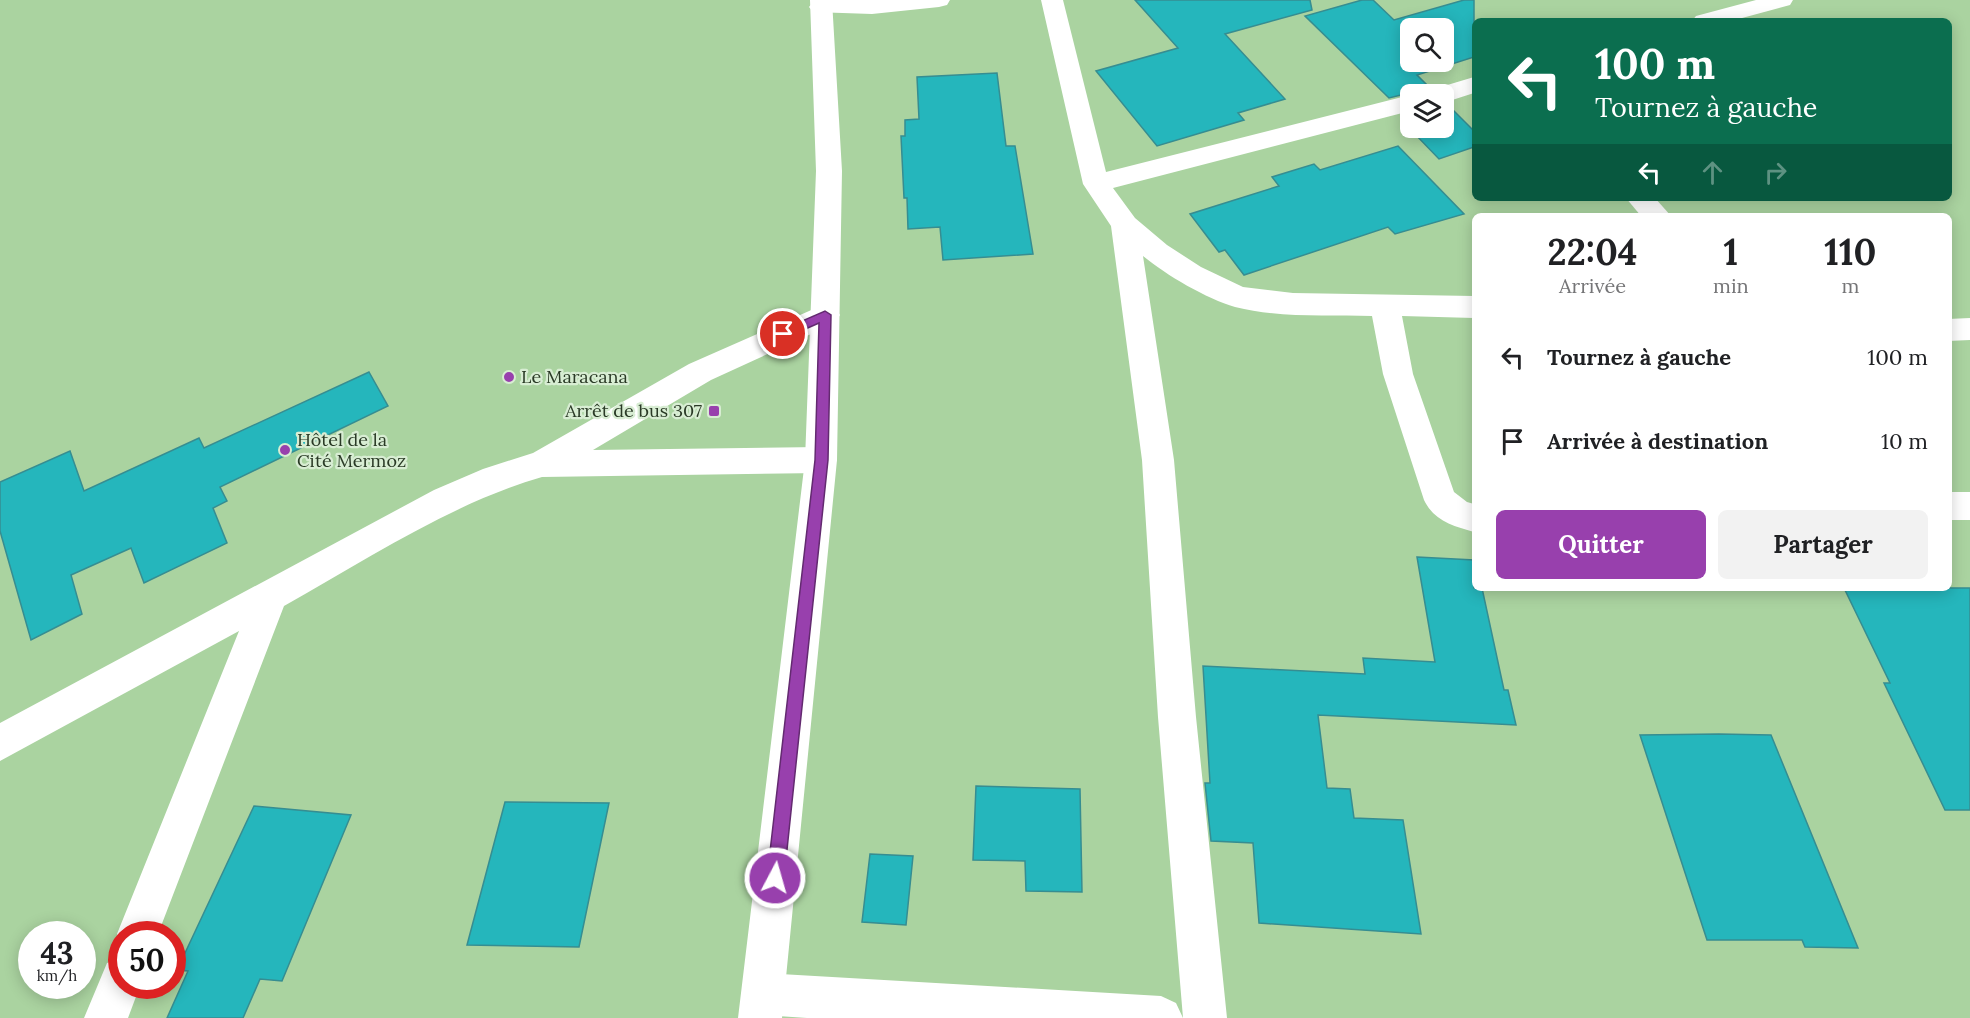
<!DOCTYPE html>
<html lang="fr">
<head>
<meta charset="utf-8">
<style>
  body { margin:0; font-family:Lora,serif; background:#f2f2f2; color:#202124; height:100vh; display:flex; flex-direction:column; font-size:22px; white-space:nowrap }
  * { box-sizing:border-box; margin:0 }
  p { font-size:20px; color:#757577 }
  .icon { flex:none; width:33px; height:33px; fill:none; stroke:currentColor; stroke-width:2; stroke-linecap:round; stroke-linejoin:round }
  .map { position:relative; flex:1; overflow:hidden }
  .side { position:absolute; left:1472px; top:213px; width:480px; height:378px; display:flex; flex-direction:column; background:#fff; border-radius:9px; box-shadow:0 3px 15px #0003 }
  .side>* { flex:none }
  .hud { position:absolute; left:1472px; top:18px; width:480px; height:183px; border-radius:9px; box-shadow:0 3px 15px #0003; background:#0b6e4f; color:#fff; overflow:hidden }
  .fabs { position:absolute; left:1400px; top:18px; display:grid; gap:12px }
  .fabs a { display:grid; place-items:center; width:54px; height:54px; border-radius:9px; background:#fff; box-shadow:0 3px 15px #0003; font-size:30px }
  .speed { position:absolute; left:18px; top:921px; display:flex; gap:12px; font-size:30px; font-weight:700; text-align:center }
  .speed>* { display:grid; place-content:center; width:78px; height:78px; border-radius:50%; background:#fff; box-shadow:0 3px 15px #0003; line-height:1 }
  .speed small { font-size:15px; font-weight:400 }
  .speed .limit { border:9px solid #d22; background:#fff; color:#111 }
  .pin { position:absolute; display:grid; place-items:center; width:51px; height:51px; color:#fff; margin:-26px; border:3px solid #fff; border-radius:50%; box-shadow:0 2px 6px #0007 }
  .me { position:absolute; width:66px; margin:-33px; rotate:6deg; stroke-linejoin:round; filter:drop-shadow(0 0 4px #0008) }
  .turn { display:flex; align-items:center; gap:21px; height:126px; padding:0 24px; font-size:27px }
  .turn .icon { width:78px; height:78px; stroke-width:2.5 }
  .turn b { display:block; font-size:42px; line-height:51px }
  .lanes { display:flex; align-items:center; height:57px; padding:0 24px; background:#0003; justify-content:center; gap:30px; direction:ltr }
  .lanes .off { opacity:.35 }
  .eta { display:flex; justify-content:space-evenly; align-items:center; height:102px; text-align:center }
  .eta b { font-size:36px; font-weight:700; line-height:42px }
  .action { display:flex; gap:12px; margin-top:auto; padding:12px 24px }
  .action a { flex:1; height:69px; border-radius:9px; background:#9840ad; color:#fff; font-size:24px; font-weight:700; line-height:69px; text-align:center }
  .action a+a { background:#f2f2f2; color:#202124 }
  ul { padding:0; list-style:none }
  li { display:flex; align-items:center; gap:18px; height:84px; padding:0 24px }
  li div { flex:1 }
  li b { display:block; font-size:22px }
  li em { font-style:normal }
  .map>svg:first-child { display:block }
</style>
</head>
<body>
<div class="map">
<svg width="1970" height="1018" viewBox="0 0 1970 1018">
  <rect width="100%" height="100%" fill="#aad3a0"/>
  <g fill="#25b6bc" stroke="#368d91" stroke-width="1.5" fill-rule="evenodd">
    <path d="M1135,0H1310L1312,10L1225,34L1285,99L1238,113L1244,120L1157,146L1096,71L1178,48Z"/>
    <path d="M1362,0H1373L1394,20L1464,0H1474V57L1417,75L1431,89L1429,94L1409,93L1389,98L1305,16ZM1410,28H1443V62H1410Z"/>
    <path d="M997,73L1006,146H1015L1033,254L943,260L940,227L908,229L907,198H904L901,136H905V120L919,119L917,77Z"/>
    <path d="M1447,104L1474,131V147L1439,159L1411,130L1419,128H1443V105Z"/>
    <path d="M1398,146L1464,214L1395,234L1388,227L1244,275L1225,250L1219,252L1190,214L1279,186L1272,177L1314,164L1320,170Z"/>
    <path d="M369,372L388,406L220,487L227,501L213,508L227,543L144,583L131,548L71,575L82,614L31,640L0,531V482L70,451L84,491L199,438L204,448Z"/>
    <path d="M1417,557L1474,560V588H1482L1504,690H1508L1516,725L1318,715L1327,788L1350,789L1354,818L1403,820L1421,934L1259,923L1253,843L1211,841L1205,783H1210L1203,666L1365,674L1363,658L1435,662Z"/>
    <path d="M1844,588H1970V810H1945L1884,683H1890Z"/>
    <path d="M1719,734L1771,735L1858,948L1805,947L1802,940H1707L1640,735Z"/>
    <path d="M976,786L1080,789L1082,892L1026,891L1025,861L973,860Z"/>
    <path d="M505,802L609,803L579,947L467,945Z"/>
    <path d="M254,806L351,815L282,981L260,979L243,1018H167L188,971L177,970Z"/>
    <path d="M870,854L913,856L906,925L862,922Z"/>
  </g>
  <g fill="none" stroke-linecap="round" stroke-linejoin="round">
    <g fill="#fff" fill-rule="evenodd">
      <path d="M821,0H950L947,5L939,7L872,14L813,12L809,7L813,2Z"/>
      <path d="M1041,0H1063L1106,172L1410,95V111L1113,188L1135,218L1167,245L1201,267L1243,287L1293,293L1474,296V318L1402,316L1413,374L1454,492L1467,502L1474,504V532C1453,526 1434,521 1424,500L1383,374L1372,316C1328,315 1279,318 1235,307C1207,299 1166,275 1143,256L1174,460L1196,717L1227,1018H1183L1158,717L1142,460L1111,226L1083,184Z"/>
      <path d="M1756,0H1793L1790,5L1731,21H1692L1696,16Z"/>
      <path d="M1474,77V93L1443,103V94H1431L1434,89Z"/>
      <path d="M1626,198H1655L1671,216H1641Z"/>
      <path d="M825,304L835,307L840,315L835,323L711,380L593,450L821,447L832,451L837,460L832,469L821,473L542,477C450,504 368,559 284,606L158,934H122V944L117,934L239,631L0,761V723L434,490L483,469L533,453L689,364Z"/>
      <path d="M1970,318V340L1948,341V319Z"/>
      <rect x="1948" y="492" width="22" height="28"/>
      <path d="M122,957V986H140L128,1018H84L107,963Z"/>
      <path d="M763,973L1161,996L1176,1003L1183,1018H807L763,1015L748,1009L742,994L748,979Z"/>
    </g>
    <path fill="#fff" fill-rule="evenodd" d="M810,0H832L842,171L837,460L782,1018H738L805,460L816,171Z"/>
  </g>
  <path fill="#9840ad" stroke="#632a70" stroke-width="1.5" d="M825,311L831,315L828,460L784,878L781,884L775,886L769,884L767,878L815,460L819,323L783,339L777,334L779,331Z"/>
  <g fill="#9840ad" stroke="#d8edd3" stroke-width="2">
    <circle cx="509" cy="377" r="6"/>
    <rect x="708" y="405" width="12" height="12" rx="3"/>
    <circle cx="285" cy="450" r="6"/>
  </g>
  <g text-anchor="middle" stroke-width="4.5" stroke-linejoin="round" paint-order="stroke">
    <g font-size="18" fill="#2a3a26" stroke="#d8edd3" text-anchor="start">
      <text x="521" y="383">Le Maracana</text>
      <text x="702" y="417" text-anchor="end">Arrêt de bus 307</text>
      <text x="297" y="446">Hôtel de la<tspan x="297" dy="21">Cité Mermoz</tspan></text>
    </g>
  </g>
</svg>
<div class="fabs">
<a><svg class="icon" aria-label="search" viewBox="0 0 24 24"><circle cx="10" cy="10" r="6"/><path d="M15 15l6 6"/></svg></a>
<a><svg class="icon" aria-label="layers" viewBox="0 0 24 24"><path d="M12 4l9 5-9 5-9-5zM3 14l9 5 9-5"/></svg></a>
</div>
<div class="speed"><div>43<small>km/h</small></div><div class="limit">50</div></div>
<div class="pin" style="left:783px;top:334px;background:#d93025"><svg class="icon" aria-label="arrive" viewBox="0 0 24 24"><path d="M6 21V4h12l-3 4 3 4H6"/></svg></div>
<svg class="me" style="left:775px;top:878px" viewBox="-20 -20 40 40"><circle r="17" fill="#9840ad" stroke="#fff" stroke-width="3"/><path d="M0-11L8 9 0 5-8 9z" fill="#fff"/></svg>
<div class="hud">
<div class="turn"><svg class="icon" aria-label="left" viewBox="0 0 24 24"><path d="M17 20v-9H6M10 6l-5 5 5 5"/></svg><div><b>100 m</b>Tournez à gauche</div></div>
<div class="lanes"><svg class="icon" aria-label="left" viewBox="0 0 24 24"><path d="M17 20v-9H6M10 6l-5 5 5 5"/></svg><svg class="icon off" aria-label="ahead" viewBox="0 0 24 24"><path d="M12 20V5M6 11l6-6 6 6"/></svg><svg class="icon off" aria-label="right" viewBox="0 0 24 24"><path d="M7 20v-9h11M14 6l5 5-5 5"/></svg></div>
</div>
<section class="side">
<div class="eta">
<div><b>22:04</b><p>Arrivée</p></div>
<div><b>1</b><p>min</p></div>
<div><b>110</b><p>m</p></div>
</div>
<ul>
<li><svg class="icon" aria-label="left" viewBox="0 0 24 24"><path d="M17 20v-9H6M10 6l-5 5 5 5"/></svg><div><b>Tournez à gauche</b></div><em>100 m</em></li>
<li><svg class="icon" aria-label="arrive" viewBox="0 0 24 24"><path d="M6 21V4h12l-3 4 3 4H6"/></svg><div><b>Arrivée à destination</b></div><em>10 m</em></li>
</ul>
<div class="action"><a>Quitter</a><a>Partager</a></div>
</section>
</div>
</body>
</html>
